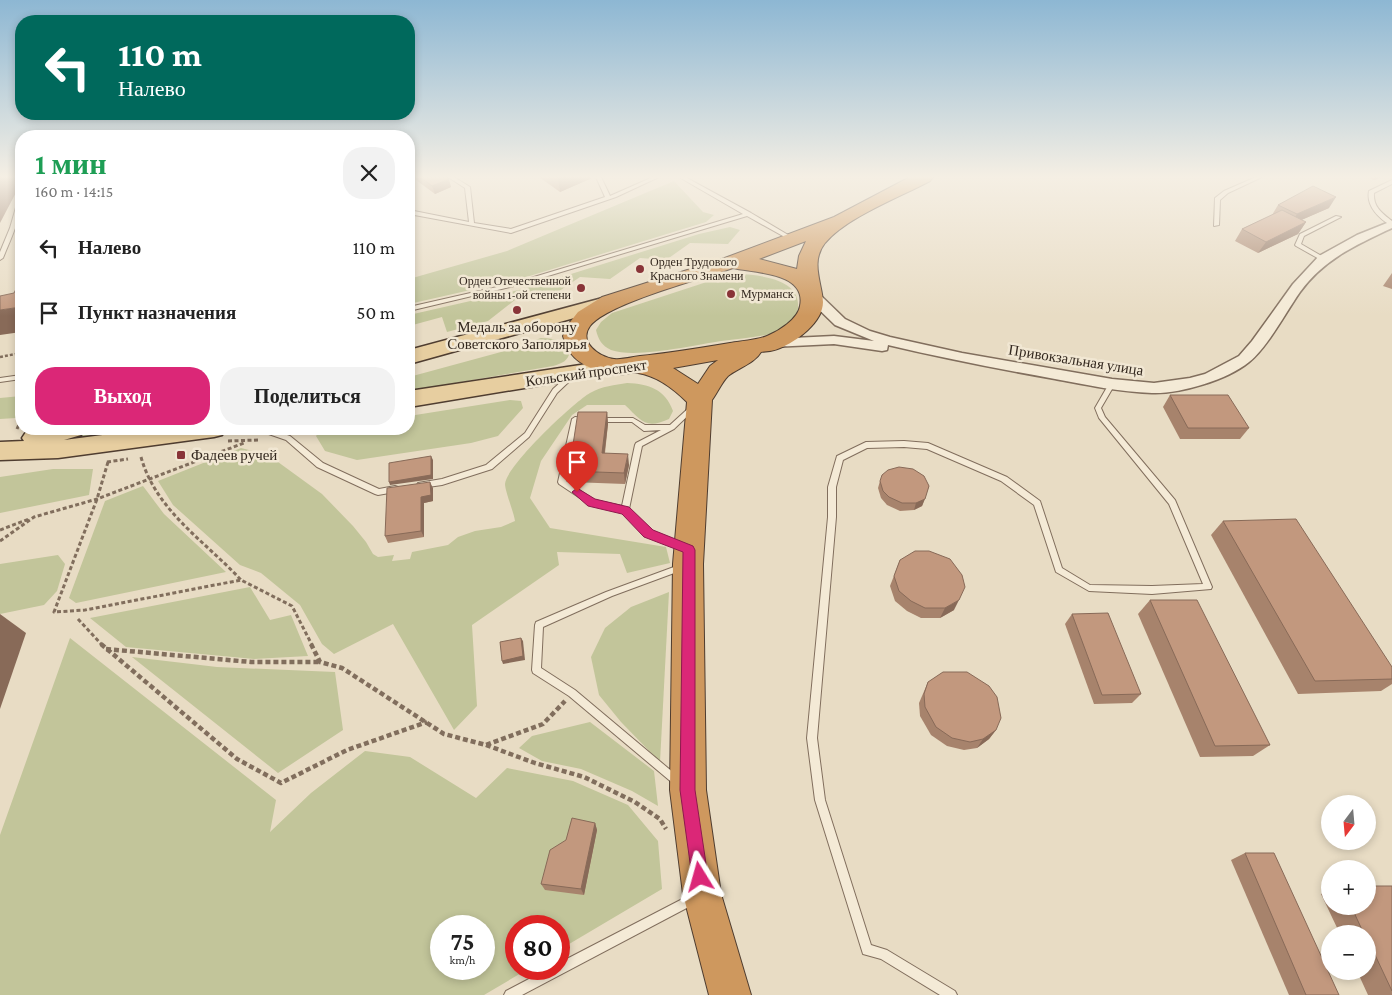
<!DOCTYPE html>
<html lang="ru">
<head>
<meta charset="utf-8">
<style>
  body { margin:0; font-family:"Crimson Pro",serif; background:#f2f2f2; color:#222; height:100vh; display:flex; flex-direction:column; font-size:19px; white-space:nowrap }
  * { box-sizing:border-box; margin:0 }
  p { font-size:16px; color:#767676 }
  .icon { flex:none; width:28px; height:28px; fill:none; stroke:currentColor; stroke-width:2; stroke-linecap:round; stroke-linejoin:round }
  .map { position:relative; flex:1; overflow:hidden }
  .drawer { position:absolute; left:15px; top:130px; width:400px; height:305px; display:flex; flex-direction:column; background:#fff; border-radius:20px; box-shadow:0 2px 8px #0003 }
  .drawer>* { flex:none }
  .hud { position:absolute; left:15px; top:15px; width:400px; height:105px; border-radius:20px; box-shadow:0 2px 8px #0003; background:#00695c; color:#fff; overflow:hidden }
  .needle { width:32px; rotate:196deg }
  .fabs { position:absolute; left:1321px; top:795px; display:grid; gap:10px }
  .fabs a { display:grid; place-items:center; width:55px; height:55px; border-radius:50%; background:#fff; box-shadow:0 2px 8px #0003; font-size:25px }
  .speed { position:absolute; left:430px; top:915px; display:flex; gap:10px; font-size:25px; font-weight:700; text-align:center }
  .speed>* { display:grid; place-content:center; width:65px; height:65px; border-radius:50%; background:#fff; box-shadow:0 2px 8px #0003; line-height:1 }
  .speed small { font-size:12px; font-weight:400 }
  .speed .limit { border:8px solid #d22; background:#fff; color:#111 }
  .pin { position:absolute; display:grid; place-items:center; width:42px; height:42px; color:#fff; margin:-51px -21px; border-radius:50% 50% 50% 0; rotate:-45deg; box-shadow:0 0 5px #0007 }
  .pin .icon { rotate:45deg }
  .me { position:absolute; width:55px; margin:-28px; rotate:352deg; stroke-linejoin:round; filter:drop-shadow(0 0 4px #0008) }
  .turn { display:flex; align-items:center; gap:18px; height:105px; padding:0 20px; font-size:22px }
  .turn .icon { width:65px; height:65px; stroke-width:2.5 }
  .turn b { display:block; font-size:35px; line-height:42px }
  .round { display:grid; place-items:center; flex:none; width:52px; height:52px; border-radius:20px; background:#f2f2f2 }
  .headline { display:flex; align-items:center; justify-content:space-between; height:85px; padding:0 20px }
  h1 { font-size:30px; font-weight:600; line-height:38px; color:#1e9e55 }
  .cta { display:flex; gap:10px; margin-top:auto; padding:10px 20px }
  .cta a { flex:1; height:58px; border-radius:20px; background:#db2777; color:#fff; font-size:20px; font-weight:600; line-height:58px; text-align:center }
  .cta a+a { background:#f2f2f2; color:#222 }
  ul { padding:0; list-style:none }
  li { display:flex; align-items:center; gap:15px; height:65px; padding:0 20px }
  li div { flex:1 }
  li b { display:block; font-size:19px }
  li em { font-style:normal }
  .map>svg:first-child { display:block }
</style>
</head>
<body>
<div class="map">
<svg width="1392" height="995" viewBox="0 0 1392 995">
  <rect width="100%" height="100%" fill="#e8dcc4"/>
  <g fill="#c2c59a" fill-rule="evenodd">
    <path d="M674,181L703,212L714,215L706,222L523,278L409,304V279L507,251Z"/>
    <path d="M730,227L740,230L728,244L690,243L666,260L640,258L610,279L580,277L546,300L520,296L488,321L447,332L442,317L409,326V315L523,289L699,234Z"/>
    <path d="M739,274C760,275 801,279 798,308C798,314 795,320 790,324C784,328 777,332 770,334C754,338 737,339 721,341C693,345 636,359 611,350C602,346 598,339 596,330L601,322L612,313L725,276Z"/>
    <path d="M541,338C555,339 563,339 570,351C568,361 563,363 553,366L409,391V377L501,352Z"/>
    <path d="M627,383C649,384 665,389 673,411L669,419C645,430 641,420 625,405H587L572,415L541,461L530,498L550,528L666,547L670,563L627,573L620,554L557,552L559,565L472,625L477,706L454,730L393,624L334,654L322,644L300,605L261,573L240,565L173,505L158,481L241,448L261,453L278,462L322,494L353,526L366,542L373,554L378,557L394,555L392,561L410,559L412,552L448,545L458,537L475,531L501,527L515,521C514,513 505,491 505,484C507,465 573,403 590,393C602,386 615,385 627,383Z"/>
    <path d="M21,396V414L16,418L0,419V398Z"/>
    <path d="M510,400L521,401L523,408L498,436L471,443L357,460L325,451L316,436L321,430L331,429H409V416Z"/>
    <path d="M113,429H163L29,448L31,443Z"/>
    <path d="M53,469H93L89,495L0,513V477Z"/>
    <path d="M143,486L164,514L226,572L76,603L69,598L105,501Z"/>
    <path d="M58,555L65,564L57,591L44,605L0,614V564Z"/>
    <path d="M250,587L270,620L291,615L308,656L254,659L126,647L90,618Z"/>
    <path d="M669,592L660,762L621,722L599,695L591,657L605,628L631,607Z"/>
    <path d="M70,638L276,800L270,832L311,793L365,751L410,757L476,798L507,768L573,781L628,805L658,841L662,889L559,950V926H516V969H528L484,995H0V835ZM441,926H484V969H441Z"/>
    <path d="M132,657L217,667L335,672L343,730L278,773Z"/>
    <path d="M590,722L654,771L658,806L632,791L581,769L542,761L519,748L532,736Z"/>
  </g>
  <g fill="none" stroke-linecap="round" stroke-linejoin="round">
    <defs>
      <g id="lane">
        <path d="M448,177H454L470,187L474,223L511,229L605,197L596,177H601L610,196L653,177H659L616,197L511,233L409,214V210L469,222L465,188Z"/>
        <path d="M679,177H685L751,213L795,239L790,240L747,216L518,285L409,311V307L514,283L743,214Z"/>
        <path d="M1256,177H1262L1228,193L1220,200L1219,225L1214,226L1215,198L1224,191Z"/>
        <path d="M1392,180V184L1374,193C1373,207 1382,213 1392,221V226C1379,219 1366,206 1369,191Z"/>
        <path d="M19,197H21C21,219 11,238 3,258L0,260V252L10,228Z"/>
        <path d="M1336,216L1341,217L1304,236L1301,244L1325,258V260H1321L1296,246L1295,245L1300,234Z"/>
        <path d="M571,373H573L576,375L557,393L529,437L492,469L442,485L421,488L418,487L417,485L418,483L442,479L486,465L525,433L553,389Z"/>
        <path d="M21,375V379L0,382V378Z"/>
        <path d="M1110,382H1112L1115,384L1101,408L1105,417L1175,500L1212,587L1211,589L1152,594L1089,591L1056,572L1034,505L1001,481L927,449L904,447L867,448L843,460L836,487V517L817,738L825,800L871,945L887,950L955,991L957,995H940L881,959L863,954L815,800L807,738L828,517V487L837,456L866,442L904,441L928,443L1007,477L1040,501L1062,568L1090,585L1152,586L1203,584L1169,504L1099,418L1095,408Z"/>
        <path d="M692,405H694L697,407L674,429L642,446L629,509L652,531L687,545L688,547L687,549L684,550L681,549L646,535L623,512L589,504L559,484L558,482L572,419L575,417L588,418L589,420L588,422H578L566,481L594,500L622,506L635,445L636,443L661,430L644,431L632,422H598L597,420L598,418H633L645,425H670Z"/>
        <path d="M259,429H269L290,436L323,463L379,489L395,486L398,487L399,489L398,491L395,492L378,495L375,494L317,467L286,440L260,431Z"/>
        <path d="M682,564L685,565L686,567L685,569L612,596L543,627L541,668L575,690L681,779L683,782L681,785L678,787L675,785L569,696L533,673L532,670L535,625L536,622L606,592Z"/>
        <path d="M694,893L698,894L699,898L698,902L522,995H504L506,991L548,969H559V963Z"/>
      </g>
      <path id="street" d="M1392,221V228C1356,245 1324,259 1300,292C1286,312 1267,348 1249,362C1227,380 1180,394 1152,393C1120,392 1087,385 1055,379C999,369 943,358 888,345L887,350L882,351L834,344L772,347L767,346L765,343L767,340L772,339L834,336L874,341L835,325L806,297L805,294L811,290L816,291L845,319L870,331L890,337L962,353L1112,379L1154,383L1190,378L1205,374L1239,356L1252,341L1293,284L1319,256L1357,235Z"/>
      <g id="primary">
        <path d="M610,296L617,298L620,302L617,306L409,364V350Z"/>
        <path d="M613,360L621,362L624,367L621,372L409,407V391Z"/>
        <path d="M37,429H85L81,435L64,440L149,429H226L222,435L214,437L58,458L0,460V442L24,441L22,438L26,432Z"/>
      </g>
      <path id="highway" d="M910,177H933L930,181C900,197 847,217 825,243C810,262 822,283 823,302C823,322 796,342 780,348C774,351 768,351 761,352C755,363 738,368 728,376C722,382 717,393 712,400L703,564L706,790L721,894L751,995H709L683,894L670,790L673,564L687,402C674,389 657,376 638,373C631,372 622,375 615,375C609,375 602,372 596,370C578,363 568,355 563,336L567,326L578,312L602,297L722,259L834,217ZM806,241L799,256L797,269L759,259ZM733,268C754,273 807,272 800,306C798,319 779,331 767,336C757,340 742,341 730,343C700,348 670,353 640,356C632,357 622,360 614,359C599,357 578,342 590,326C608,303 702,279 733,268ZM718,360L710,366L698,384L673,368Z"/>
    </defs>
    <use href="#lane" stroke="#816e5d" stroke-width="2"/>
    <use href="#street" stroke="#816e5d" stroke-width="3"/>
    <use href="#primary" stroke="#4f3d30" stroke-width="3"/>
    <use href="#highway" stroke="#4f3d30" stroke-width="2"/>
    <path stroke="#816e5d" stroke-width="2.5" stroke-dasharray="3 2" stroke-linecap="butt" d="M0,357L21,353"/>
    <g stroke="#816e5d" stroke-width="3" stroke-dasharray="4 2.5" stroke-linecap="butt">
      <path d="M17,429L21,420"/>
      <path d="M300,433L314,429"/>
      <path d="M228,441L259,440"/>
      <path d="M141,457C156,511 205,541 241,580"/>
      <path d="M107,462L128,459"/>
      <path d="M108,462L97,499L54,612L85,610L241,580L292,606L312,645"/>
      <path d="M0,530L29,519"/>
      <path d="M0,541L34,517L97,499L244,443"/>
      <path d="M78,619L102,645"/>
    </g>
    <g stroke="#816e5d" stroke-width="4.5" stroke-dasharray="5 3" stroke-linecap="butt">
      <path d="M101,644L237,759L281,783L347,750L427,722"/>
      <path d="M311,644L320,662L342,668L444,734L486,745L543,724L565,701"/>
      <path d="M106,649L251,662H320"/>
      <path d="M486,745L535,763L584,777L635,802L660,819L666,829"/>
    </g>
    <use href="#lane" fill="#f4ead6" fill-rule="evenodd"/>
    <use href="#street" fill="#f4ead6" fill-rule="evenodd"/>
    <use href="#primary" fill="#e7cea0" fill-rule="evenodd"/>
    <use href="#highway" fill="#ce985e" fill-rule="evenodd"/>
  </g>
  <g fill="#a7836c">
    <path d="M412,177H445L451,187L435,194Z"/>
    <path d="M539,177H591L592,178L560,192Z"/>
    <path d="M1367,177H1382L1374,180Z"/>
    <path d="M1278,205L1329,208L1301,220L1306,222L1298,234L1258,253L1235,241L1242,229L1272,215Z"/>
    <path d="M1392,273V289L1383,286Z"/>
    <path d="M1170,395L1249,428L1240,439H1180L1163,407Z"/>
    <path d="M607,412L608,424L605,453L629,465L625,484L571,482L569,471Z"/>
    <path d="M880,481L929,486L922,506L914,510L900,511L887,505L881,498L878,488Z"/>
    <path d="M433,488V501L424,503V537L388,543L385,536Z"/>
    <path d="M1223,521L1392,667V684L1381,691L1298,694L1211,535Z"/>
    <path d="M900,560L954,610L940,618H921L907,611L895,601L890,586Z"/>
    <path d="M1150,600L1270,745L1253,756L1200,757L1138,614Z"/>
    <path d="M1072,614L1141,694L1132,703L1094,704L1065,624Z"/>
    <path d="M928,682L996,730L989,739L977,748L964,750L947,746L931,735L920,716L919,703Z"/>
    <path d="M595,823L597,830L584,895L545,890L541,884Z"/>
    <path d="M1245,853L1339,995H1289L1231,860Z"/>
    <path d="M1392,886V995H1368L1357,971H1368V934H1340L1321,894L1330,890V906H1368Z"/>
  </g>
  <g fill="#886a58">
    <path d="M0,177H17L21,183L0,223Z"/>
    <path d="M558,177H591L592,178L560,192Z"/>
    <path d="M1376,177H1382L1374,180Z"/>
    <path d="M449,179L451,187L435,194L432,186Z"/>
    <path d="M1336,197L1329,208L1290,225L1297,214Z"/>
    <path d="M1306,222L1298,234L1258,253L1266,242Z"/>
    <path d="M21,307V332L0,335V310Z"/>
    <path d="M607,412L608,424L603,465L602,453Z"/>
    <path d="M628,454L629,465L625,484L624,473Z"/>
    <path d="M431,456L433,460V479L390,485L389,482Z"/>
    <path d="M430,482L433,488V501L424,503V537L421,531V497Z"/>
    <path d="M925,499L922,506L914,510L916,503Z"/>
    <path d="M959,600L954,610L940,618L945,608Z"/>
    <path d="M0,614L26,633L0,709Z"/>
    <path d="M521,638L523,641L525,660L503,664L502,661Z"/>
    <path d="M996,730L989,739L977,748L983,739Z"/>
    <path d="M595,823L597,830L584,895L581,889Z"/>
  </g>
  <g fill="#c2987e" stroke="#886a58">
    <path d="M420,177H445L449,179L432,186Z"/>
    <path d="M1313,186L1336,197L1297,214L1278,205Z"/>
    <path d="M1282,210L1306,222L1266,242L1242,229Z"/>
    <path d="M21,279V307L0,310V296L14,293Z"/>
    <path d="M1170,395H1228L1249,428H1188Z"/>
    <path d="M578,412H607L602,453L628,454L624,473L569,471Z"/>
    <path d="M431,456V475L389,482V463Z"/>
    <path d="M899,467L913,469L924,476L929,486L925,499L916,503H902L889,497L883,491L880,481L882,475L888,470Z"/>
    <path d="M430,482L431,495L421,497V531L385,536L387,488Z"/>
    <path d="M1296,519L1392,667V679L1315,681L1223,521Z"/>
    <path d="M915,551H929L950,559L962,575L965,587L959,600L945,608H925L911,601L899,591L894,576L900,560Z"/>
    <path d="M1150,600H1197L1270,745L1215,746Z"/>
    <path d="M1108,613L1141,694L1102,695L1072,614Z"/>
    <path d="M521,638L523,656L502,661L500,642Z"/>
    <path d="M943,672H967L989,686L997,697L1001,718L996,730L983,739L970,742L952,738L936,727L925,707L924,694L928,682Z"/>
    <path d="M572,818L595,823L581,889L541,884L550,850L566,840Z"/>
    <path d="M1245,853H1274L1339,995H1306Z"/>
    <path d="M1368,886H1392V991L1368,940V934H1364L1351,906H1368Z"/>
  </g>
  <linearGradient id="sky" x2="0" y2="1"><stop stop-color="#8db7d3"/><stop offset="0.56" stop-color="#f5efe4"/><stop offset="1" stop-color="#f5efe4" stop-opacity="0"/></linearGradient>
  <rect width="1392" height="316" fill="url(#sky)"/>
  <path fill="#db2777" stroke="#8e194d" d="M577,488L595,499L629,507L653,530L693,546L695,550V790L708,877L705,882L700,885L694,882L692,877L680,790L683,552L644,537L622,514L588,506L572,492Z"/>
  <g fill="#893438" stroke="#f1e7d3" stroke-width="2">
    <circle cx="640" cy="269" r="5"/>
    <circle cx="581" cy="288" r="5"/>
    <circle cx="731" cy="294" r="5"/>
    <circle cx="517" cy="310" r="5"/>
    <rect x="176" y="450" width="10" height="10" rx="2.5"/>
  </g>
  <g text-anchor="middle" stroke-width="5" stroke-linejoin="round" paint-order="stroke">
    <g font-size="12" fill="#33281f" stroke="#f1e7d3" text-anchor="start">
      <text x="650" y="266">Орден Трудового<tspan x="650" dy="14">Красного Знамени</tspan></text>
      <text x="571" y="285" text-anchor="end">Орден Отечественной<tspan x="571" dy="14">войны 1-ой степени</tspan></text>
      <text x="741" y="298">Мурманск</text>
    </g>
    <g font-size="15" fill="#33281f" stroke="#f1e7d3">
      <text x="517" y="332">Медаль за оборону<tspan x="517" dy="17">Советского Заполярья</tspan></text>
      <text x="191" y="460" text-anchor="start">Фадеев ручей</text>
    </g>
    <g font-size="15" fill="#33281f" stroke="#f1e7d3">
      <text transform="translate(1076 360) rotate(9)" y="5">Привокзальная улица</text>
      <text transform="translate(586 373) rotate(-8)" y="5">Кольский проспект</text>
    </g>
  </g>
</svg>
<div class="fabs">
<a><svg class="needle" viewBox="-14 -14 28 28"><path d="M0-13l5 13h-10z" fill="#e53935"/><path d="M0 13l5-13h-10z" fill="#767676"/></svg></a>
<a>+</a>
<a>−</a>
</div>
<div class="speed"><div>75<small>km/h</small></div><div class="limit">80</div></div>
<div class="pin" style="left:577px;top:492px;background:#d93025"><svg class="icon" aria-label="arrive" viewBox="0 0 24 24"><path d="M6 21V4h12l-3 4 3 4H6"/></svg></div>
<svg class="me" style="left:700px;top:877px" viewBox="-20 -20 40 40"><path d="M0-17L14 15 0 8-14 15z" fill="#db2777" stroke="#fff" stroke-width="4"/></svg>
<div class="hud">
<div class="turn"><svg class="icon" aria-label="left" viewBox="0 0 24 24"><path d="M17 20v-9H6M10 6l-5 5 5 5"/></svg><div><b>110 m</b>Налево</div></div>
</div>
<section class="drawer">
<div class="headline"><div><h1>1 мин</h1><p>160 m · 14:15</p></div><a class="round"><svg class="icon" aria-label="close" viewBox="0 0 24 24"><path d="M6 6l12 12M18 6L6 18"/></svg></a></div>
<ul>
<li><svg class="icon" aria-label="left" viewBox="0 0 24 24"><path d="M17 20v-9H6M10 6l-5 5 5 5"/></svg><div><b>Налево</b></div><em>110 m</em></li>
<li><svg class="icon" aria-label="arrive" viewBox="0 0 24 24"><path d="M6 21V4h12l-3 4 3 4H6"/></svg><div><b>Пункт назначения</b></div><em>50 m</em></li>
</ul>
<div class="cta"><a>Выход</a><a>Поделиться</a></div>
</section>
</div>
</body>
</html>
